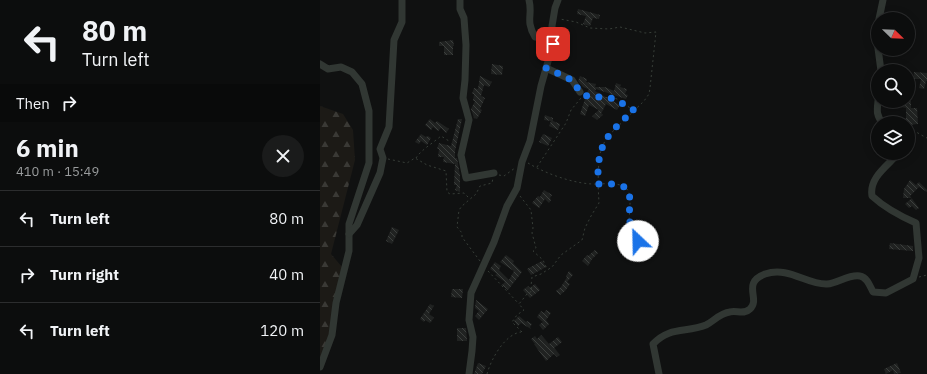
<!DOCTYPE html>
<html lang="en">
<head>
<meta charset="utf-8">
<style>
  body { margin:0; font-family:"IBM Plex Sans",sans-serif; background:#1a1b1b; color:#f1f3f6; height:100vh; display:flex; flex-direction:column; font-size:15px; white-space:nowrap }
  * { box-sizing:border-box; margin:0 }
  p { font-size:13px; color:#9a9c9d }
  .icon { flex:none; width:22px; height:22px; fill:none; stroke:currentColor; stroke-width:2; stroke-linecap:round; stroke-linejoin:round }
  .map { position:relative; flex:1; overflow:hidden }
  .sheet { display:flex; flex-direction:column; background:#0c0d0d; width:320px }
  .sheet>* { flex:none }
  .top-card { background:#0c0d0d; color:#f1f3f6; overflow:hidden }
  .needle { width:26px; rotate:113deg }
  .controls { position:absolute; left:551px; top:12px; display:grid; gap:8px }
  .controls a { display:grid; place-items:center; width:44px; height:44px; border-radius:50%; background:#0c0d0d; box-shadow:0 2px 10px #0003,0 0 0 1px #2c2d2e; font-size:20px }
  .pin { position:absolute; display:grid; place-items:center; width:34px; height:34px; color:#fff; margin:-17px; border-radius:8px; box-shadow:0 2px 6px #0006 }
  .me { position:absolute; width:44px; margin:-22px; rotate:336deg; stroke-linejoin:round; filter:drop-shadow(0 0 3px #0008) }
  .turn { display:flex; align-items:center; gap:14px; height:84px; padding:0 16px; font-size:18px }
  .turn .icon { width:52px; height:52px; stroke-width:2.5 }
  .turn b { display:block; font-size:28px; line-height:34px }
  .then { display:flex; align-items:center; height:38px; padding:0 16px; background:#0003; gap:8px; font-size:15px }
  .round { display:grid; place-items:center; flex:none; width:42px; height:42px; border-radius:21px; background:#1a1b1b }
  .head { display:flex; align-items:center; justify-content:space-between; height:68px; padding:0 16px }
  h1 { font-size:24px; font-weight:700; line-height:30px }
  ul { padding:0; list-style:none }
  li { display:flex; align-items:center; gap:12px; height:56px; padding:0 16px; border-top:1px solid #2c2d2e }
  li div { flex:1 }
  li b { display:block; font-size:15px }
  li em { font-style:normal }
  main { display:flex; flex:1; min-height:0 }
  .map>svg:first-child { display:block }
</style>
</head>
<body>
<main>
<section class="sheet">
<div class="top-card">
<div class="turn"><svg class="icon" aria-label="left" viewBox="0 0 24 24"><path d="M17 20v-9H6M10 6l-5 5 5 5"/></svg><div><b>80 m</b>Turn left</div></div>
<div class="then">Then<svg class="icon" aria-label="right" viewBox="0 0 24 24"><path d="M7 20v-9h11M14 6l5 5-5 5"/></svg></div>
</div>
<div class="head"><div><h1>6 min</h1><p>410 m · 15:49</p></div><a class="round"><svg class="icon" aria-label="close" viewBox="0 0 24 24"><path d="M6 6l12 12M18 6L6 18"/></svg></a></div>
<ul>
<li><svg class="icon" aria-label="left" viewBox="0 0 24 24"><path d="M17 20v-9H6M10 6l-5 5 5 5"/></svg><div><b>Turn left</b></div><em>80 m</em></li>
<li><svg class="icon" aria-label="right" viewBox="0 0 24 24"><path d="M7 20v-9h11M14 6l5 5-5 5"/></svg><div><b>Turn right</b></div><em>40 m</em></li>
<li><svg class="icon" aria-label="left" viewBox="0 0 24 24"><path d="M17 20v-9H6M10 6l-5 5 5 5"/></svg><div><b>Turn left</b></div><em>120 m</em></li>
</ul>
</section>
<div class="map">
<svg width="607" height="374" viewBox="0 0 607 374">
  <defs>
    <pattern id="forest-firs" width="22" height="20" patternUnits="userSpaceOnUse"><rect width="22" height="20" fill="#1c1a16"/><path d="M5 1l3.5 6h-7zM16 11l3.5 6h-7z" fill="#3a3935"/></pattern>
    <pattern id="building-back-hatch" width="6" height="6" patternUnits="userSpaceOnUse"><rect width="6" height="6" fill="#202221"/><path d="M-1 5l2 2M0 0l6 6M5-1l2 2" fill="none" stroke="#3d403e"/></pattern>
  </defs>
  <rect width="100%" height="100%" fill="#101111"/>
  <path fill="url(#forest-firs)" d="M0,106L23,114L33,130L35,160L11,254L22,267L9,336L0,358Z"/>
  <g fill="url(#building-back-hatch)">
    <path d="M258,9L280,15L279,19L273,18L270,26L263,24L266,16L257,14Z"/>
    <path d="M133,40L134,46H133V55H124V46H119V42Z"/>
    <path d="M172,64L183,66L182,75L171,74Z"/>
    <path d="M594,72L607,73V81H606L604,89L599,88L601,79H593Z"/>
    <path d="M160,76L172,82L169,87L164,85L161,96L165,98L160,109L162,110L157,119L154,118L151,109L155,101H153L154,94H152L154,88L158,89Z"/>
    <path d="M260,76L267,79L266,82L276,84L275,87H285L294,91L296,83L301,85L300,87L307,89L305,94L308,95L306,99L276,89L275,91L300,105L297,110L286,104L281,114L283,115L277,120L272,116L279,110L269,105L265,116L260,114L269,87L268,89L263,87L258,81Z"/>
    <path d="M578,101H591V108H597L598,124L588,125V123H586V108L576,106Z"/>
    <path d="M225,115L233,118V121L240,124L238,130L229,126L231,121L224,120Z"/>
    <path d="M110,119L115,123L117,121L129,129L126,133L121,128L118,131L113,127L111,130L105,125Z"/>
    <path d="M138,119H142L135,151V158H137L140,175V192L135,190L137,185H134L135,164L123,162L124,157H118L119,149H117L119,143L131,146Z"/>
    <path d="M101,134L106,137L108,136L111,138L107,145L101,141L99,144L95,142Z"/>
    <path d="M223,134L232,138L228,146L219,142Z"/>
    <path d="M590,180L596,185L599,182L607,190V192L599,187L590,196L599,208L596,210L592,206L589,208L585,204L592,198H583L584,189Z"/>
    <path d="M224,190L232,195L230,198L231,200L229,203L225,199L219,208L212,203L218,196L220,197Z"/>
    <path d="M72,227L79,230L72,244L66,241Z"/>
    <path d="M570,243L593,246V251L569,249Z"/>
    <path d="M275,250L278,253L272,259L268,266L262,261L267,255L268,256Z"/>
    <path d="M186,255L194,261L193,263L202,272L188,290L182,285L185,282L175,275L177,274L170,269L175,262L181,266L179,270L189,280L194,271L180,262Z"/>
    <path d="M222,261L226,267L211,275L207,269Z"/>
    <path d="M249,271L253,275L247,282L250,284L245,291L240,295L236,291L241,287L247,277L246,276Z"/>
    <path d="M215,284L220,290L210,298L203,290L208,286L210,288Z"/>
    <path d="M132,289H143L142,298L131,297Z"/>
    <path d="M156,300L168,309L159,320L155,316L159,311L155,308Z"/>
    <path d="M110,304L114,306L109,314L114,318L110,323L105,320L104,322L100,319Z"/>
    <path d="M226,310L231,313L226,320L229,324L223,330L219,325L223,322L217,317L221,311L224,313Z"/>
    <path d="M199,316L206,322L207,321L212,324L210,327L211,329L201,323L198,326L194,321Z"/>
    <path d="M137,328H146L147,341H137Z"/>
    <path d="M221,335L229,344L238,337L242,342L234,348L240,355L237,357L234,354L226,361L214,344H215L211,339L215,336L217,339Z"/>
    <path d="M158,363L166,366L162,374H154Z"/>
    <path d="M577,363L581,373L574,374L573,370L566,374L564,369Z"/>
  </g>
  <g fill="none" stroke-linecap="round" stroke-linejoin="round">
    <g stroke="#373e38" stroke-width="1" stroke-dasharray="2 3" stroke-linecap="butt">
      <path d="M266,95C275,101 287,95 297,99C304,102 307,107 314,110"/>
      <path d="M588,129C593,129 602,136 607,138"/>
      <path d="M96,158C101,150 113,143 121,136L129,141"/>
      <path d="M68,159L87,163L95,158L107,165L126,171L127,192L130,194L144,193L150,199"/>
      <path d="M208,163C226,174 257,185 278,184L279,156L286,138L324,101L329,94L330,88L336,32L325,33L300,27L289,29L270,28L256,22L240,19"/>
      <path d="M217,167L246,123L251,110L261,98"/>
      <path d="M179,175L184,176L195,168"/>
      <path d="M200,196L211,210L213,228L212,233L216,248L213,251L223,260L227,269"/>
      <path d="M160,261L142,237V233L137,227L139,210L142,206L156,194L160,186L172,183L173,178"/>
      <path d="M168,271L199,304"/>
      <path d="M599,277L607,275"/>
      <path d="M202,332L192,322L197,315L204,310L199,304L207,294L212,291L211,286L212,277L221,274L232,267L241,255L262,240L265,228L271,216L279,203L278,184C314,182 311,190 309,221L314,227L318,241"/>
      <path d="M167,374C171,359 185,334 201,332"/>
    </g>
    <g stroke="#313733" stroke-width="7">
      <path d="M140,0V9L144,18L146,45L145,80L143,98L149,120L141,155L146,178L174,173"/>
      <path d="M209,0C213,15 205,20 215,37L226,38L233,44"/>
      <path d="M559,19L563,0"/>
      <path d="M558,23L556,33L561,71"/>
      <path d="M0,64L8,69L21,67L32,72L42,84L49,111V163L29,224V251L16,303L12,335L0,367"/>
      <path d="M226,68L252,80L260,92"/>
      <path d="M558,101C557,110 556,116 563,123"/>
      <path d="M29,234L37,225L60,173L63,158L60,149L69,127L74,40L82,22V0"/>
      <path d="M149,374L152,351L153,337L149,320L151,293L174,242L187,206L197,188L202,162L210,141L221,86L233,44L232,26L235,8L238,0"/>
      <path d="M339,374L333,344C350,326 366,333 386,325C394,321 400,313 410,312C416,310 424,315 430,309C441,299 421,283 445,274C469,266 487,285 507,284C518,283 529,274 540,276C547,277 550,286 553,292L566,293L593,279L599,258L596,223C580,216 565,208 552,196C549,178 566,167 578,154V153"/>
    </g>
  </g>
  <g fill="none" stroke-linecap="round" stroke-linejoin="round">
    <path stroke="#1a73e8" stroke-width="7" stroke-dasharray="0 12.6" d="M233,44L226,68L252,80L260,92L269,97H286L298,100L308,108L314,110C286,136 277,143 278,184C315,183 310,190 309,221L314,227L318,241"/>
  </g>
</svg>
<div class="controls">
<a><svg class="needle" viewBox="-14 -14 28 28"><path d="M0-13l5 13h-10z" fill="#e53935"/><path d="M0 13l5-13h-10z" fill="#9a9c9d"/></svg></a>
<a><svg class="icon" aria-label="search" viewBox="0 0 24 24"><circle cx="10" cy="10" r="6"/><path d="M15 15l6 6"/></svg></a>
<a><svg class="icon" aria-label="layers" viewBox="0 0 24 24"><path d="M12 4l9 5-9 5-9-5zM3 14l9 5 9-5"/></svg></a>
</div>
<div class="pin" style="left:233px;top:44px;background:#d93025"><svg class="icon" aria-label="arrive" viewBox="0 0 24 24"><path d="M6 21V4h12l-3 4 3 4H6"/></svg></div>
<svg class="me" style="left:318px;top:241px" viewBox="-20 -20 40 40"><circle r="19" fill="#fff"/><path d="M0-13L10 11 0 6-10 11z" fill="#1a73e8"/></svg>
</div>
</main>
</body>
</html>
